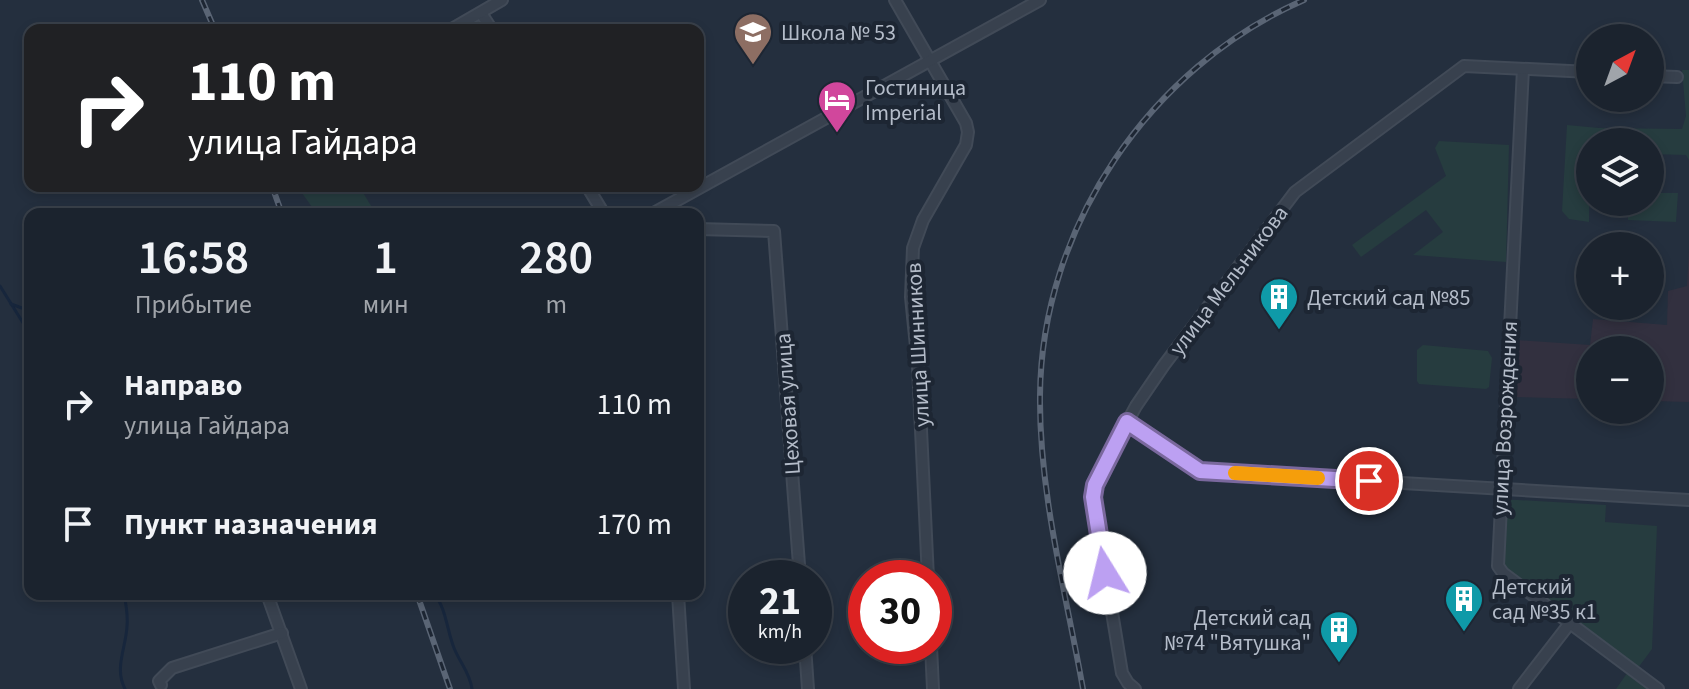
<!DOCTYPE html>
<html lang="ru">
<head>
<meta charset="utf-8">
<style>
  body { margin:0; font-family:"Source Sans 3",sans-serif; background:#282f3a; color:#f1f3f6; height:100vh; display:flex; flex-direction:column; font-size:30px; white-space:nowrap }
  * { box-sizing:border-box; margin:0 }
  p { font-size:26px; color:#a0a4aa }
  .icon { flex:none; width:44px; height:44px; fill:none; stroke:currentColor; stroke-width:2; stroke-linecap:round; stroke-linejoin:round }
  .map { position:relative; flex:1; overflow:hidden }
  .drawer { position:absolute; left:24px; top:208px; width:680px; height:392px; display:flex; flex-direction:column; background:#1b232e; border-radius:16px; box-shadow:0 4px 12px #0003,0 0 0 2px #39404a }
  .drawer>* { flex:none }
  .banner { position:absolute; left:24px; top:24px; width:680px; height:168px; border-radius:16px; box-shadow:0 4px 12px #0003,0 0 0 2px #39404a; background:#202124; color:#fff; overflow:hidden }
  .needle { width:52px; rotate:41deg }
  .fabs { position:absolute; left:1576px; top:24px; display:grid; gap:16px }
  .fabs a { display:grid; place-items:center; width:88px; height:88px; border-radius:50%; background:#1b232e; box-shadow:0 4px 12px #0003,0 0 0 2px #39404a; font-size:40px }
  .speed { position:absolute; left:728px; top:560px; display:flex; gap:16px; font-size:40px; font-weight:700; text-align:center }
  .speed>* { display:grid; place-content:center; width:104px; height:104px; border-radius:50%; background:#1b232e; box-shadow:0 4px 12px #0003,0 0 0 2px #39404a; line-height:1 }
  .speed small { font-size:20px; font-weight:400 }
  .speed .limit { border:12px solid #d22; background:#fff; color:#111 }
  .pin { position:absolute; display:grid; place-items:center; width:68px; height:68px; color:#fff; margin:-34px; border:4px solid #fff; border-radius:50%; box-shadow:0 2px 8px #0007 }
  .me { position:absolute; width:88px; margin:-44px; rotate:351deg; stroke-linejoin:round; filter:drop-shadow(0 0 6px #0008) }
  .turn { display:flex; align-items:center; gap:28px; height:168px; padding:0 32px; font-size:36px }
  .turn .icon { width:104px; height:104px; stroke-width:2.5 }
  .turn b { display:block; font-size:56px; line-height:68px }
  .eta { display:flex; justify-content:space-evenly; align-items:center; height:136px; text-align:center }
  .eta b { font-size:48px; font-weight:600; line-height:56px }
  ul { padding:0; list-style:none }
  li { display:flex; align-items:center; gap:24px; height:120px; padding:0 32px }
  li div { flex:1 }
  li b { display:block; font-size:30px }
  li em { font-style:normal }
  .map>svg:first-child { display:block }
</style>
</head>
<body>
<div class="map">
<svg width="1689" height="689" viewBox="0 0 1689 689">
  <rect width="100%" height="100%" fill="#242f3e"/>
  <path fill="#32303f" d="M1689,249V402L1652,401L1650,350H1590V399L1512,397L1516,340L1590,345L1593,319L1667,325L1668,291L1687,286Z"/>
  <g fill="#263c3f">
    <path d="M1682,70H1689V160L1686,155L1650,154V142H1590L1589,222L1569,219L1562,211L1567,125L1599,128L1682,129L1686,116Z"/>
    <path d="M1439,141L1509,145L1506,262L1413,255L1443,232L1426,210L1361,257L1352,245L1446,176L1435,148Z"/>
    <path d="M297,186H359L376,214H317Z"/>
    <path d="M1650,193H1678L1676,222L1628,220V202H1650Z"/>
    <path d="M1423,345L1488,351L1492,358L1489,387L1486,389L1419,384L1417,381V350Z"/>
    <path d="M1500,499L1606,505L1605,522L1657,526L1652,649L1635,672L1651,689H1616L1630,669L1503,573Z"/>
  </g>
  <g fill="none" stroke-linecap="round" stroke-linejoin="round">
    <g stroke="#17263c" stroke-width="3">
      <path d="M0,286L30,334"/>
      <path d="M11,304L30,311"/>
      <path d="M124,594C126,604 128,616 127,626C126,648 114,668 125,689"/>
      <path d="M434,594C446,607 447,631 454,648C460,663 470,673 472,689"/>
    </g>
    <defs>
      <g id="minor">
        <path d="M895,0L966,123L968,132L966,145L923,220L913,248L911,297L918,366L928,578"/>
        <path d="M481,13L492,30"/>
        <path d="M450,30L502,0"/>
        <path d="M1523,69L1498,566L1503,573L1658,689"/>
        <path d="M1650,76L1677,77"/>
        <path d="M587,186L604,214"/>
        <path d="M652,214L1040,0"/>
        <path d="M698,229L774,231L800,578"/>
        <path d="M1127,422L1200,471L1689,500"/>
        <path d="M267,594L301,689"/>
        <path d="M678,594L684,689"/>
        <path d="M805,646L808,689"/>
        <path d="M931,646L933,689"/>
        <path d="M161,685L159,681L172,668L282,633"/>
        <path d="M1135,689L1128,683L1122,673L1093,497L1095,485L1106,461L1136,406L1164,365L1295,192L1464,66L1590,72"/>
        <path d="M1519,689L1570,623"/>
      </g>
    </defs>
    <use href="#minor" stroke="#414a57" stroke-width="14"/>
    <use href="#minor" stroke="#38414e" stroke-width="10"/>
    <defs>
      <g id="rail">
        <path d="M202,0L215,30"/>
        <path d="M272,186L282,214"/>
        <path d="M417,594L450,689"/>
        <path d="M1083,689C1066,593 1039,494 1040,396C1041,227 1150,67 1304,0"/>
      </g>
    </defs>
    <use href="#rail" stroke="#5a6575" stroke-width="6"/>
    <use href="#rail" stroke="#1d2633" stroke-width="3" stroke-dasharray="9" stroke-linecap="butt"/>
  </g>
  <g fill="none" stroke-linecap="round" stroke-linejoin="round">
    <defs>
      <path id="route" d="M1105,573L1093,497L1095,485L1127,422L1200,471L1369,481"/>
    </defs>
    <use href="#route" stroke="#7a689d" stroke-width="20"/>
    <use href="#route" stroke="#bca0f2" stroke-width="14"/>
    <path stroke="#f59e0b" stroke-width="14" d="M1235,473L1318,478"/>
  </g>
  <defs>
    <symbol id="school-pin" viewBox="-11 -11 22 30"><path d="M0 17L-7.5 6A9.5 9.5 0 1 1 7.5 6Z" fill="#8d6e63" stroke="#1d2633"/><path d="M0-5L7-2L0 1L-7-2ZM-4 1L0 2.5L4 1V4Q0 6-4 4Z" fill="#fff"/></symbol>
    <symbol id="hotel-pin" viewBox="-11 -11 22 30"><path d="M0 17L-7.5 6A9.5 9.5 0 1 1 7.5 6Z" fill="#d1479c" stroke="#1d2633"/><path d="M-6-4.5h1.5V1H6V5H4.5V3h-9V5H-6ZM-4 0a1.8 1.8 0 1 1 3.6 0ZM.5 0V-2.5h3Q6-2.5 6 0Z" fill="#fff"/></symbol>
    <symbol id="building-pin" viewBox="-11 -11 22 30"><path d="M0 17L-7.5 6A9.5 9.5 0 1 1 7.5 6Z" fill="#0f9aa8" stroke="#1d2633"/><path d="M-4-6H4V6H1V3H-1V6H-4ZM-2.5-4.3h1.7v1.8h-1.7ZM.8-4.3h1.7v1.8H.8ZM-2.5-1h1.7V.8h-1.7ZM.8-1h1.7V.8H.8Z" fill="#fff"/></symbol>
  </defs>
  <g fill-rule="evenodd">
    <use href="#school-pin" x="731" y="10" width="44" height="60"/>
    <use href="#hotel-pin" x="815" y="78" width="44" height="60"/>
    <use href="#building-pin" x="1257" y="275" width="44" height="60"/>
    <use href="#building-pin" x="1442" y="577" width="44" height="60"/>
    <use href="#building-pin" x="1317" y="608" width="44" height="60"/>
  </g>
  <g text-anchor="middle" stroke-width="8" stroke-linejoin="round" paint-order="stroke">
    <g font-size="22" fill="#b4bcc9" stroke="#1d2633" text-anchor="start">
      <text x="781" y="40">Школа № 53</text>
      <text x="865" y="95">Гостиница<tspan x="865" dy="25">Imperial</tspan></text>
      <text x="1307" y="305">Детский сад №85</text>
      <text x="1492" y="594">Детский<tspan x="1492" dy="25">сад №35 к1</tspan></text>
      <text x="1311" y="625" text-anchor="end">Детский сад<tspan x="1311" dy="25">№74 "Вятушка"</tspan></text>
    </g>
    <g font-size="22" fill="#b4bcc9" stroke="#1d2633">
      <text transform="translate(1228 280) rotate(-53)" y="8">улица Мельникова</text>
      <text transform="translate(917 345) rotate(-93)" y="8">улица Шинников</text>
      <text transform="translate(787 404) rotate(-94)" y="8">Цеховая улица</text>
      <text transform="translate(1504 418) rotate(-87)" y="8">улица Возрождения</text>
    </g>
  </g>
</svg>
<div class="fabs">
<a><svg class="needle" viewBox="-14 -14 28 28"><path d="M0-13l5 13h-10z" fill="#e53935"/><path d="M0 13l5-13h-10z" fill="#a0a4aa"/></svg></a>
<a><svg class="icon" aria-label="layers" viewBox="0 0 24 24"><path d="M12 4l9 5-9 5-9-5zM3 14l9 5 9-5"/></svg></a>
<a>+</a>
<a>−</a>
</div>
<div class="speed"><div>21<small>km/h</small></div><div class="limit">30</div></div>
<div class="pin" style="left:1369px;top:481px;background:#d93025"><svg class="icon" aria-label="arrive" viewBox="0 0 24 24"><path d="M6 21V4h12l-3 4 3 4H6"/></svg></div>
<svg class="me" style="left:1105px;top:573px" viewBox="-20 -20 40 40"><circle r="19" fill="#fff"/><path d="M0-13L10 11 0 6-10 11z" fill="#bca0f2"/></svg>
<div class="banner">
<div class="turn"><svg class="icon" aria-label="right" viewBox="0 0 24 24"><path d="M7 20v-9h11M14 6l5 5-5 5"/></svg><div><b>110 m</b>улица Гайдара</div></div>
</div>
<section class="drawer">
<div class="eta">
<div><b>16:58</b><p>Прибытие</p></div>
<div><b>1</b><p>мин</p></div>
<div><b>280</b><p>m</p></div>
</div>
<ul>
<li><svg class="icon" aria-label="right" viewBox="0 0 24 24"><path d="M7 20v-9h11M14 6l5 5-5 5"/></svg><div><b>Направо</b><p>улица Гайдара</p></div><em>110 m</em></li>
<li><svg class="icon" aria-label="arrive" viewBox="0 0 24 24"><path d="M6 21V4h12l-3 4 3 4H6"/></svg><div><b>Пункт назначения</b></div><em>170 m</em></li>
</ul>
</section>
</div>
</body>
</html>
